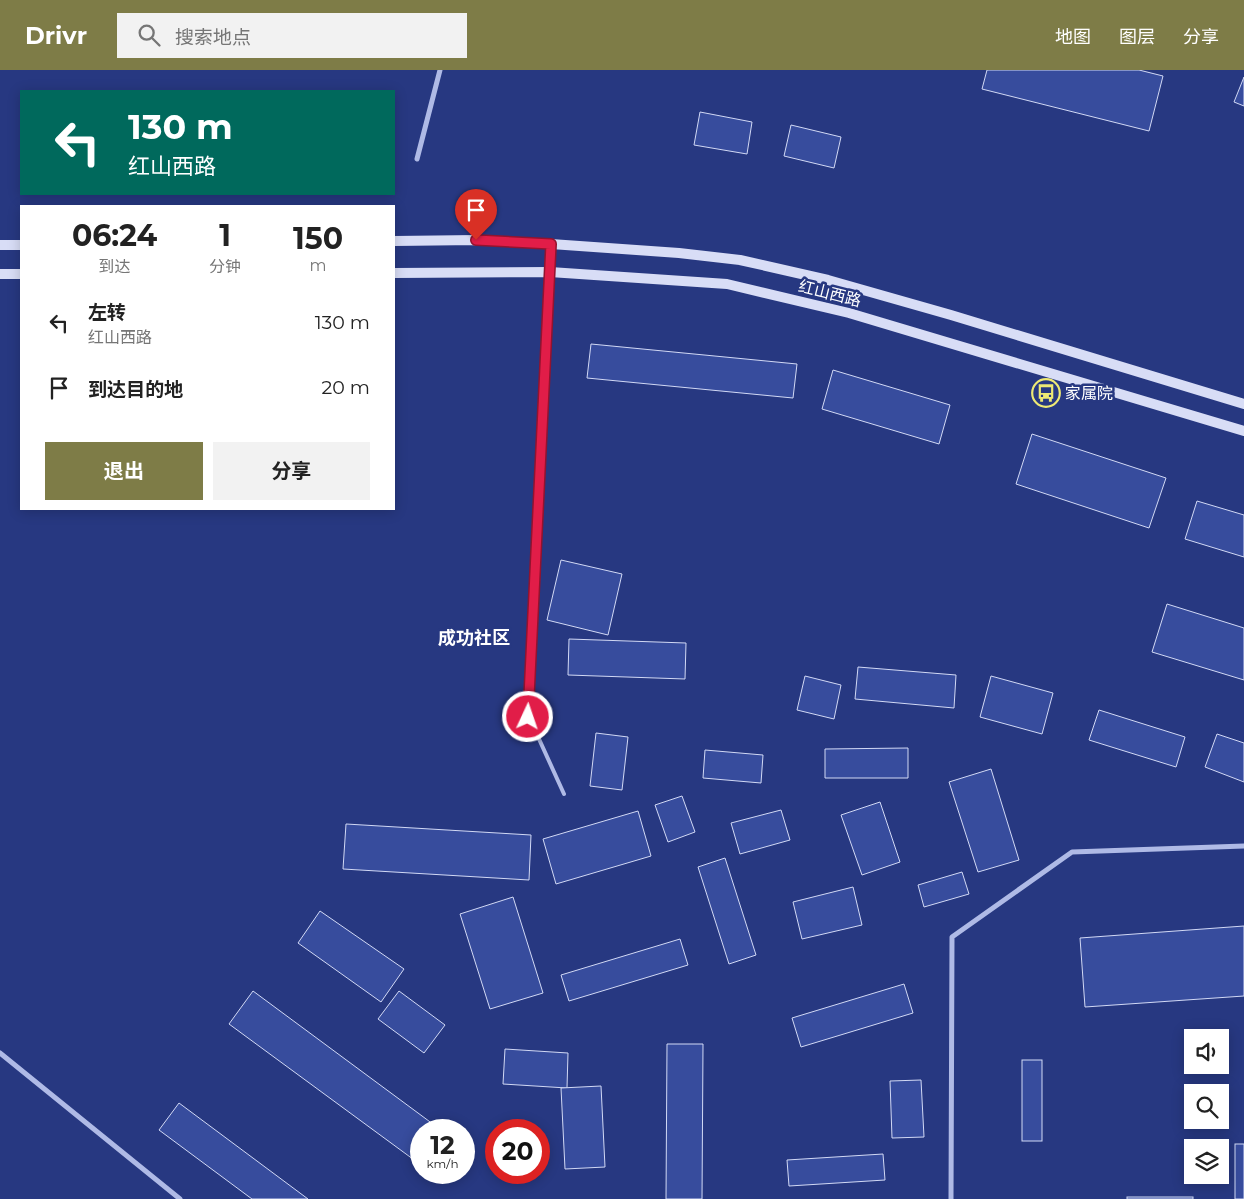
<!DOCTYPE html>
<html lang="zh">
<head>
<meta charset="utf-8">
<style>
  body { margin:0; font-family:Montserrat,"Noto Sans SC",sans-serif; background:#f2f2f2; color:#222; height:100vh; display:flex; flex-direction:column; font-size:19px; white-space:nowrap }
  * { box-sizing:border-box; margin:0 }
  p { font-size:16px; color:#767676 }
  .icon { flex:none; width:28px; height:28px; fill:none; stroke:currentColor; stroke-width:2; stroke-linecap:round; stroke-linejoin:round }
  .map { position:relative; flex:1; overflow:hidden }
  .panel { position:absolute; left:20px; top:135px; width:375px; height:305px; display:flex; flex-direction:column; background:#fff; border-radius:0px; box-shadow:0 2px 12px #0003 }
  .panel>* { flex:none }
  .hud { position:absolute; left:20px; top:20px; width:375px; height:105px; border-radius:0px; box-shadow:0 2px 12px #0003; background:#00695c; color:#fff; overflow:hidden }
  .fabs { position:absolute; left:1184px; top:959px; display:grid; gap:10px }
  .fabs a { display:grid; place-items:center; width:45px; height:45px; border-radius:0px; background:#fff; box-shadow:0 2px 12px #0003; font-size:25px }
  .speed { position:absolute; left:410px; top:1049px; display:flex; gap:10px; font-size:25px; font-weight:700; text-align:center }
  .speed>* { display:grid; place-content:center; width:65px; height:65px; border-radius:50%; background:#fff; box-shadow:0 2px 12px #0003; line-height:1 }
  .speed small { font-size:12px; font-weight:400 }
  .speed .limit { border:8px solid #d22; background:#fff; color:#111 }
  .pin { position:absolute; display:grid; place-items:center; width:42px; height:42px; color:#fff; margin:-51px -21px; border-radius:50% 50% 50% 0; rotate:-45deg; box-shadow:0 0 5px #0007 }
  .pin .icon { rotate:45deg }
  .me { position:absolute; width:55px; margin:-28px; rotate:3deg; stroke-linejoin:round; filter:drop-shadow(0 0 4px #0008) }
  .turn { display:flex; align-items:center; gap:18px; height:105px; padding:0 25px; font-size:22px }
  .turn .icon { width:65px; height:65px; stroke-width:2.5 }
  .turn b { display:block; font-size:35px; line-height:42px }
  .eta { display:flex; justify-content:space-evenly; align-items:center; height:85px; text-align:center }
  .eta b { font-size:30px; font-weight:700; line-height:35px }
  .cta { display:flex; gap:10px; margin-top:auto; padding:10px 25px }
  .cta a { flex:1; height:58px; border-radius:0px; background:#7e7c47; color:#fff; font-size:20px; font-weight:700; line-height:58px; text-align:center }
  .cta a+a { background:#f2f2f2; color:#222 }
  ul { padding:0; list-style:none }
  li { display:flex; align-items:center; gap:15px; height:65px; padding:0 25px }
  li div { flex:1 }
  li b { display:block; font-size:19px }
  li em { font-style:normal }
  header { display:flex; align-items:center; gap:30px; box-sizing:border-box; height:70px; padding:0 25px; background:#7e7c47; color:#fff }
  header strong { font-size:24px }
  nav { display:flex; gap:28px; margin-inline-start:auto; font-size:18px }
  .search { width:350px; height:45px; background:#f2f2f2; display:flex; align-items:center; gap:12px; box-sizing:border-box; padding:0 18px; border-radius:0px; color:#767676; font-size:19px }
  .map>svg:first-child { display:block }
</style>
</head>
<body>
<header>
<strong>Drivr</strong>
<div class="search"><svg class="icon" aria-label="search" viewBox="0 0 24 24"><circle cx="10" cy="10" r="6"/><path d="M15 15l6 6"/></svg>搜索地点</div>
<nav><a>地图</a><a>图层</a><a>分享</a></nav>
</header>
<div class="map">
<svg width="1244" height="1129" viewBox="0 0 1244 1129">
  <rect width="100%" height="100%" fill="#273881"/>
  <g fill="#374c9d" stroke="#d2d9f5">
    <path d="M987,0H1139L1163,6L1149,61L982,19Z"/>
    <path d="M1244,7V36L1234,32Z"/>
    <path d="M700,42L752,52L747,84L694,75Z"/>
    <path d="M791,55L841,67L834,98L784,86Z"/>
    <path d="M591,274L797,294L793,328L587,308Z"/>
    <path d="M833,300L950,335L939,374L822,339Z"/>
    <path d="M1032,364L1166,408L1149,458L1016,414Z"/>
    <path d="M1197,431L1244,445V487L1185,469Z"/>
    <path d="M561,490L622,504L608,565L547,550Z"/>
    <path d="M1167,534L1244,558V610L1152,582Z"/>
    <path d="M569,569L686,573L685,609L568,605Z"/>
    <path d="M858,597L956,605L954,638L855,629Z"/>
    <path d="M805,606L841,615L834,649L797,640Z"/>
    <path d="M991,606L1053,623L1042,664L980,647Z"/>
    <path d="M1099,640L1185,667L1176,697L1089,670Z"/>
    <path d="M596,663L628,667L622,720L590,716Z"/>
    <path d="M1217,664L1244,673V712L1205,697Z"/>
    <path d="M908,678V708H825V679Z"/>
    <path d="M705,680L763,685L761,713L703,708Z"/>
    <path d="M991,699L1019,790L978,802L949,712Z"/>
    <path d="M682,726L695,762L668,772L655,735Z"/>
    <path d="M880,732L900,792L862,805L841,745Z"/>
    <path d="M781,740L790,770L740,784L731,753Z"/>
    <path d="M638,741L651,786L556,814L543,769Z"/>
    <path d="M346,754L531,765L529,810L343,799Z"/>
    <path d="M725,788L756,885L729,894L698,797Z"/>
    <path d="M962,802L969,824L924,837L918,815Z"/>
    <path d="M853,817L862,855L802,869L793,832Z"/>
    <path d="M513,827L543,923L490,939L460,844Z"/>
    <path d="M320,841L404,899L381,932L298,873Z"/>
    <path d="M1244,856V926L1085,937L1080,868Z"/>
    <path d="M680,869L688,895L569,931L561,905Z"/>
    <path d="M904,914L913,943L801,977L792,948Z"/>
    <path d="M253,921L441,1060H421V1095L229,954Z"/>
    <path d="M399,921L445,955L424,983L378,949Z"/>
    <path d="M667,974H703L702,1129H666Z"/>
    <path d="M505,979L568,983L567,1018L503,1014Z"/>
    <rect x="1022" y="990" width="20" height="81"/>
    <path d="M921,1010L924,1067L892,1068L890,1011Z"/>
    <path d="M601,1016L605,1097L565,1099L561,1018Z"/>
    <path d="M179,1033L308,1129H252L159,1060Z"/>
    <rect x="1235" y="1074" width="9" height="55"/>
    <path d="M883,1084L885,1110L789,1116L787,1090Z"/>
    <rect x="1127" y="1127" width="66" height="2"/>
  </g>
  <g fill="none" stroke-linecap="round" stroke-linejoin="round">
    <path stroke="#afbae6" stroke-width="4" d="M551,176L529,647L564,724"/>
    <g stroke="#afbae6" stroke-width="5">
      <path d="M417,89L440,0"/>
      <path d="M0,983L180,1129"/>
      <path d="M951,1129L952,867L1072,782L1244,776"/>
    </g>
    <g stroke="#d8ddf6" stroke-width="10">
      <path d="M394,171L476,170L551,174L679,183L740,190L828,210L951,245L1244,334"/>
      <path d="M0,175H21"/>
      <path d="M394,203L550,202L727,214L849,243L1244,361"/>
      <path d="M0,204H21"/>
    </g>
  </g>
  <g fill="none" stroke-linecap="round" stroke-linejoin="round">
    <defs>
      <path id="route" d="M476,170L551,174L528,647"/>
    </defs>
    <use href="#route" stroke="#92132f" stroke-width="12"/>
    <use href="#route" stroke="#e11d48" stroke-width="9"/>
  </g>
  <defs>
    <symbol id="bus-ring" viewBox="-11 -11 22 22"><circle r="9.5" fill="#273881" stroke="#eee974" stroke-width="1.5"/><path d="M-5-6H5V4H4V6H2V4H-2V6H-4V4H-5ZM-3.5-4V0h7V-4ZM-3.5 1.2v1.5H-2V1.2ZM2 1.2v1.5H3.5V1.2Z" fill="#eee974"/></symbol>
  </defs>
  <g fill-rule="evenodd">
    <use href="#bus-ring" x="1030" y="307" width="32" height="32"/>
  </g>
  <g text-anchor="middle" stroke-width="5" stroke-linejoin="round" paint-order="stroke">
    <g font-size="16" fill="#fff" stroke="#273881">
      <text transform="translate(830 223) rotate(14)" y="6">红山西路</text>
    </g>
    <g font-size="16" fill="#fff" stroke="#273881" text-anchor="start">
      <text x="1065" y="329">家属院</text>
    </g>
    <g font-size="18" font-weight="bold" fill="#fff" stroke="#273881">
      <text x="474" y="574">成功社区</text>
    </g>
  </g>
</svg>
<div class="fabs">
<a><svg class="icon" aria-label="sound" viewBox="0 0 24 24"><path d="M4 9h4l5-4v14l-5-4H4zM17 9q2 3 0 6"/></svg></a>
<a><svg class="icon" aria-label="search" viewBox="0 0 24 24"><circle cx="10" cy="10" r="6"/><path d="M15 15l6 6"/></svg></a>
<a><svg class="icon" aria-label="layers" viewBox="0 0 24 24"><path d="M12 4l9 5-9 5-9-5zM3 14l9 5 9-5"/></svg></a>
</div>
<div class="speed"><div>12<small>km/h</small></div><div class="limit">20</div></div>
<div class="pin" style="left:476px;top:170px;background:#d93025"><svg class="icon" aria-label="arrive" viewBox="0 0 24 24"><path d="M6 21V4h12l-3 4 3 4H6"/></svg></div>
<svg class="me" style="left:528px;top:647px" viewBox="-20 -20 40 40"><circle r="17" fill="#e11d48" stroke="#fff" stroke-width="3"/><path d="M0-11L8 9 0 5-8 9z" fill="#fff"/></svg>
<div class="hud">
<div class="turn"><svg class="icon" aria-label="left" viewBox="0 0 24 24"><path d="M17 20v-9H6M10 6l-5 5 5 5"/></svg><div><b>130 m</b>红山西路</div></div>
</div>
<section class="panel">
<div class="eta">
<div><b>06:24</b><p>到达</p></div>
<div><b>1</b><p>分钟</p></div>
<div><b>150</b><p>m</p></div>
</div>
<ul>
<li><svg class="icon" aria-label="left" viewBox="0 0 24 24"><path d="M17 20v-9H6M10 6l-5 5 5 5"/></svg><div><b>左转</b><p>红山西路</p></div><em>130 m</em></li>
<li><svg class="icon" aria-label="arrive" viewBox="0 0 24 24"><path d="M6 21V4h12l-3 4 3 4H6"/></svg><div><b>到达目的地</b></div><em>20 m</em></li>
</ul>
<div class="cta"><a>退出</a><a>分享</a></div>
</section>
</div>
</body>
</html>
